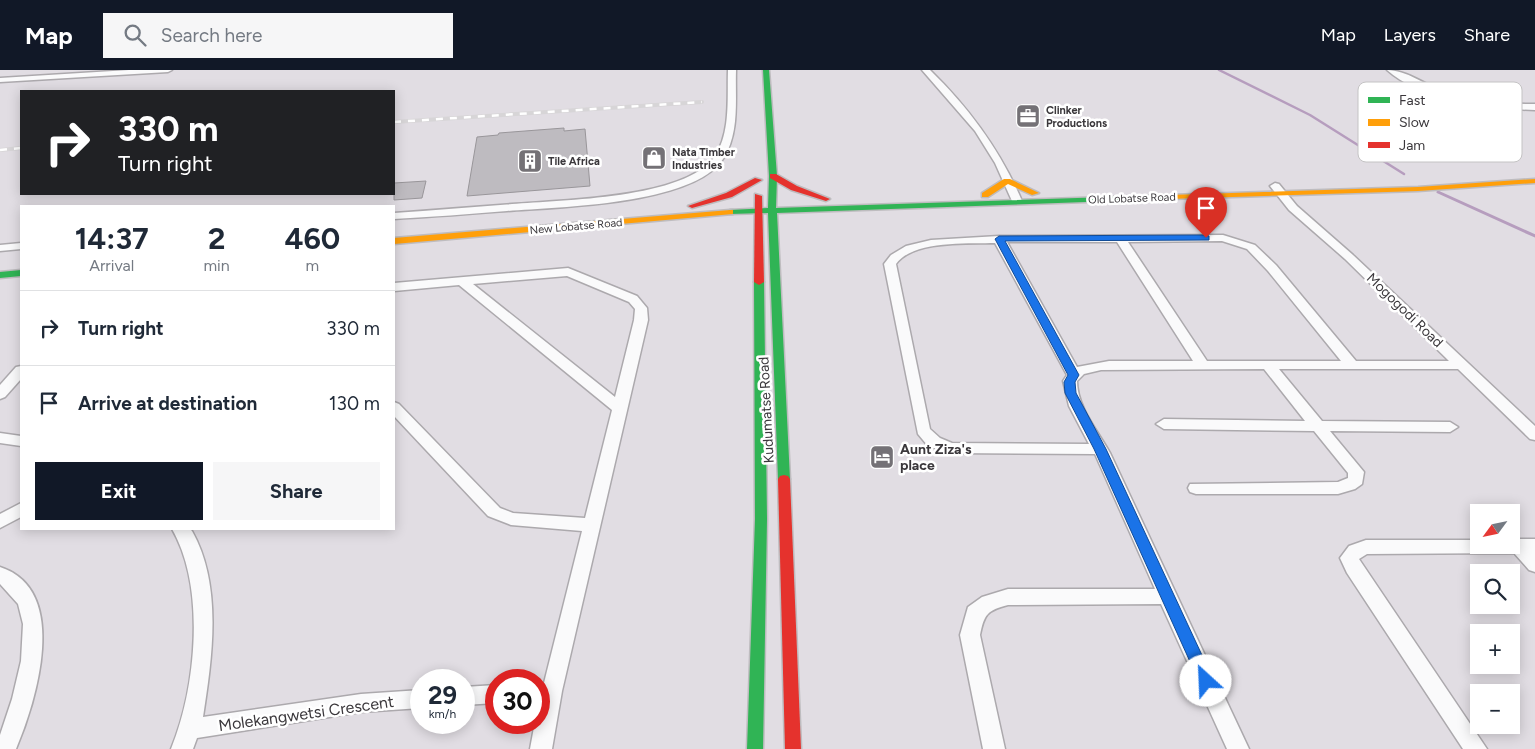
<!DOCTYPE html>
<html lang="en">
<head>
<meta charset="utf-8">
<style>
  body { margin:0; font-family:Figtree,sans-serif; background:#f6f6f7; color:#1f2937; height:100vh; display:flex; flex-direction:column; font-size:19px; white-space:nowrap }
  * { box-sizing:border-box; margin:0 }
  p { font-size:16px; color:#747a83 }
  .icon { flex:none; width:28px; height:28px; fill:none; stroke:currentColor; stroke-width:2; stroke-linecap:round; stroke-linejoin:round }
  .map { position:relative; flex:1; overflow:hidden }
  .panel { position:absolute; left:20px; top:135px; width:375px; height:325px; display:flex; flex-direction:column; background:#fff; border-radius:0px; box-shadow:0 2px 12px #0003 }
  .panel>* { flex:none }
  .top-card { position:absolute; left:20px; top:20px; width:375px; height:105px; border-radius:0px; box-shadow:0 2px 12px #0003; background:#202124; color:#fff; overflow:hidden }
  .needle { width:32px; rotate:237deg }
  .fabs { position:absolute; left:1470px; top:434px; display:grid; gap:10px }
  .fabs a { display:grid; place-items:center; width:50px; height:50px; border-radius:0px; background:#fff; box-shadow:0 2px 12px #0003; font-size:25px }
  .speed { position:absolute; left:410px; top:599px; display:flex; gap:10px; font-size:25px; font-weight:700; text-align:center }
  .speed>* { display:grid; place-content:center; width:65px; height:65px; border-radius:50%; background:#fff; box-shadow:0 2px 12px #0003; line-height:1 }
  .speed small { font-size:12px; font-weight:400 }
  .speed .limit { border:8px solid #d22; background:#fff; color:#111 }
  .pin { position:absolute; display:grid; place-items:center; width:42px; height:42px; color:#fff; margin:-51px -21px; border-radius:50% 50% 50% 0; rotate:-45deg; box-shadow:0 0 5px #0007 }
  .pin .icon { rotate:45deg }
  .me { position:absolute; width:55px; margin:-28px; rotate:335deg; stroke-linejoin:round; filter:drop-shadow(0 0 4px #0008) }
  .turn { display:flex; align-items:center; gap:18px; height:105px; padding:0 15px; font-size:22px }
  .turn .icon { width:65px; height:65px; stroke-width:2.5 }
  .turn b { display:block; font-size:35px; line-height:42px }
  .eta { display:flex; justify-content:space-evenly; align-items:center; height:85px; text-align:center }
  .eta b { font-size:30px; font-weight:700; line-height:35px }
  .primary-button { display:flex; gap:10px; margin-top:auto; padding:10px 15px }
  .primary-button a { flex:1; height:58px; border-radius:0px; background:#111827; color:#fff; font-size:20px; font-weight:700; line-height:58px; text-align:center }
  .primary-button a+a { background:#f6f6f7; color:#1f2937 }
  ul { padding:0; list-style:none }
  li { display:flex; align-items:center; gap:15px; height:75px; padding:0 15px; border-top:1px solid #e0e1e3 }
  li div { flex:1 }
  li b { display:block; font-size:19px }
  li em { font-style:normal }
  header { display:flex; align-items:center; gap:30px; box-sizing:border-box; height:70px; padding:0 25px; background:#111827; color:#fff }
  header strong { font-size:24px }
  nav { display:flex; gap:28px; margin-inline-start:auto; font-size:18px }
  .search { width:350px; height:45px; background:#f6f6f7; display:flex; align-items:center; gap:12px; box-sizing:border-box; padding:0 18px; border-radius:0px; color:#747a83; font-size:19px }
  .map>svg:first-child { display:block }
</style>
</head>
<body>
<header>
<strong>Map</strong>
<div class="search"><svg class="icon" aria-label="search" viewBox="0 0 24 24"><circle cx="10" cy="10" r="6"/><path d="M15 15l6 6"/></svg>Search here</div>
<nav><a>Map</a><a>Layers</a><a>Share</a></nav>
</header>
<div class="map">
<svg width="1535" height="679" viewBox="0 0 1535 679">
  <rect width="100%" height="100%" fill="#e1dde3"/>
  <g fill="none" stroke-linecap="round" stroke-linejoin="round">
    <path stroke="#b69dbe" stroke-width="2.5" d="M1219,0L1310,45L1404,104"/>
    <path stroke="#b69dbe" stroke-width="3" d="M1438,122L1535,166"/>
  </g>
  <g fill="#bebbc0" stroke="#99969a">
    <path d="M564,58V61L585,59L590,116L467,126L477,67L498,65L499,63Z"/>
    <path d="M426,111L422,128L394,130V113Z"/>
  </g>
  <g fill="none" stroke-linecap="round" stroke-linejoin="round">
    <defs>
      <g id="street">
        <path d="M129,0H172L168,2L0,12V8Z"/>
        <path d="M728,0H736C735,29 740,63 723,89C693,135 558,137 507,141C469,144 432,147 394,149V143C433,140 473,137 512,134C561,130 686,129 715,86C731,62 727,27 728,0Z"/>
        <path d="M922,0H930C970,39 1000,80 1022,131L1021,133H1013L1012,131L995,93L975,61Z"/>
        <path d="M1387,0C1406,0 1426,15 1444,22C1473,32 1504,34 1535,34V40C1492,39 1420,30 1387,0Z"/>
        <path d="M1275,113L1279,114L1297,136L1353,185L1535,356V370L1530,369L1458,299H1279L1322,351L1450,352L1458,357L1450,362L1330,361L1364,402L1362,414L1355,419L1338,424H1196L1190,422L1188,418L1190,414L1338,412L1348,408V403L1314,361L1164,359L1156,354L1164,349L1305,351L1264,299L1101,300L1084,304L1077,311C1077,337 1098,361 1110,383L1249,679H1227L1161,534L1008,535C987,540 984,545 980,565L1005,679H983L960,565L968,537L982,527L1008,519H1155L1095,384L951,383L928,376L918,364L884,194L891,185L906,176L931,170L999,166L1223,165L1255,175L1276,195L1356,291H1449L1345,189L1289,140L1270,116ZM1222,171L1247,179L1268,201L1341,291H1207L1128,172ZM1007,172H1117L1193,291H1109L1077,297ZM995,173L1067,305L1063,311L1069,336L1089,374L952,373L940,368L930,359L896,194C913,170 968,174 995,173Z"/>
        <path d="M21,173V179L0,181V175Z"/>
        <path d="M568,198L637,226L647,238L648,250L562,621L552,679H530L535,652H539L542,621L582,461L511,455L488,446L394,346V332L399,334L500,438L513,443L585,448L612,340L459,215L394,221V213ZM567,206L629,232L635,239L634,250L615,327L473,214Z"/>
        <path d="M21,296V309L5,327L0,329V315L16,297Z"/>
        <path d="M0,363L21,366V376L0,373Z"/>
        <path d="M21,433V447L0,458V444Z"/>
        <path d="M172,459H190L192,461C223,516 212,588 203,647L361,624L421,620V638L361,642L197,668L193,679H171C196,618 206,518 172,459Z"/>
        <path d="M1511,469H1535V502L1529,500L1514,483L1367,484L1359,489L1487,679H1463L1347,503L1340,488L1349,476L1366,470H1479V475H1511Z"/>
        <path d="M0,497C71,520 36,632 16,679H0V665L12,629L21,591L23,554L18,534L0,514Z"/>
        <path d="M496,615V633L464,635V617Z"/>
      </g>
      <g id="fast">
        <path d="M763,0H769L777,106L776,138L1169,125L1173,127L1169,129L777,143L790,409L788,412H780L778,409L768,143L730,144L726,142L730,140L768,138L769,106Z"/>
        <path d="M21,200V206L0,208V202Z"/>
        <path d="M759,209L764,212L767,449L763,679H747L755,449L754,212Z"/>
      </g>
      <g id="slow">
        <path d="M1004,109H1010L1039,123L1032,125L1008,114L988,127H982V123Z"/>
        <path d="M1535,109V113L1418,121L1169,129L1165,127L1169,125L1418,117Z"/>
        <path d="M730,140H733V144L394,174V168Z"/>
      </g>
      <g id="jam">
        <path d="M770,104H776L797,116L830,129L826,131L791,120L770,108Z"/>
        <path d="M755,108L762,110L732,127L692,138L688,136L726,123Z"/>
        <path d="M755,124L762,126L764,212L759,215L754,212Z"/>
        <path d="M784,405L788,406L790,409L801,679H785L778,409L780,406Z"/>
      </g>
    </defs>
    <use href="#street" stroke="#aca9ad" stroke-width="3"/>
    <use href="#fast" stroke="#bebcbf" stroke-width="3"/>
    <use href="#slow" stroke="#bebcbf" stroke-width="3"/>
    <use href="#jam" stroke="#bebcbf" stroke-width="3"/>
    <use href="#street" fill="#fafafb" fill-rule="evenodd"/>
    <use href="#fast" fill="#30b455" fill-rule="evenodd"/>
    <use href="#slow" fill="#ff9f0a" fill-rule="evenodd"/>
    <use href="#jam" fill="#e5322d" fill-rule="evenodd"/>
    <defs>
      <g id="rail">
        <path d="M394,52L702,32"/>
        <path d="M0,80L21,78"/>
      </g>
    </defs>
    <use href="#rail" stroke="#d7d5d7" stroke-width="4"/>
    <use href="#rail" stroke="#fff" stroke-width="2.5" stroke-dasharray="7" stroke-linecap="butt"/>
  </g>
  <path fill="#1a73e8" stroke="#114b97" d="M1206,165L1209,166V170L1005,171L1079,305L1075,312L1076,323L1106,379L1214,611L1212,616L1206,618L1201,616L1094,379L1065,323L1064,312L1068,305L995,169L999,166Z"/>
  <defs>
    <symbol id="office-square" viewBox="-11 -11 22 22"><rect x="-9" y="-9" width="18" height="18" rx="4" fill="#747176" stroke="#fff"/><path d="M-6-3h4V-5.5h4V-3h4V5H-6ZM-1-4.5V-3h2v-1.5ZM-6 0V1H6V0Z" fill="#fff"/></symbol>
    <symbol id="shop-square" viewBox="-11 -11 22 22"><rect x="-9" y="-9" width="18" height="18" rx="4" fill="#747176" stroke="#fff"/><path d="M-5-2.5h2.3a2.7 3.5 0 0 1 5.4 0H5L5.5 6h-11ZM-1.5-2.5h3a1.5 2.3 0 0 0-3 0Z" fill="#fff"/></symbol>
    <symbol id="building-square" viewBox="-11 -11 22 22"><rect x="-9" y="-9" width="18" height="18" rx="4" fill="#747176" stroke="#fff"/><path d="M-4-6H4V6H1V3H-1V6H-4ZM-2.5-4.3h1.7v1.8h-1.7ZM.8-4.3h1.7v1.8H.8ZM-2.5-1h1.7V.8h-1.7ZM.8-1h1.7V.8H.8Z" fill="#fff"/></symbol>
    <symbol id="hotel-square" viewBox="-11 -11 22 22"><rect x="-9" y="-9" width="18" height="18" rx="4" fill="#747176" stroke="#fff"/><path d="M-6-4.5h1.5V1H6V5H4.5V3h-9V5H-6ZM-4 0a1.8 1.8 0 1 1 3.6 0ZM.5 0V-2.5h3Q6-2.5 6 0Z" fill="#fff"/></symbol>
  </defs>
  <g fill-rule="evenodd">
    <use href="#office-square" x="1014" y="32" width="28" height="28"/>
    <use href="#shop-square" x="640" y="74" width="28" height="28"/>
    <use href="#building-square" x="516" y="77" width="28" height="28"/>
    <use href="#hotel-square" x="868" y="373" width="28" height="28"/>
  </g>
  <g text-anchor="middle" stroke-width="5" stroke-linejoin="round" paint-order="stroke">
    <g font-size="11" font-weight="bold" fill="#3a373b" stroke="#fff" text-anchor="start">
      <text x="1046" y="44">Clinker<tspan x="1046" dy="13">Productions</tspan></text>
      <text x="672" y="86">Nata Timber<tspan x="672" dy="13">Industries</tspan></text>
      <text x="548" y="95">Tile Africa</text>
    </g>
    <g font-size="11" fill="#3a373b" stroke="#fff">
      <text transform="translate(1132 128) rotate(-2)" y="4">Old Lobatse Road</text>
      <text transform="translate(576 156) rotate(-5)" y="4">New Lobatse Road</text>
    </g>
    <g font-size="14" fill="#3a373b" stroke="#fff">
      <text transform="translate(1405 240) rotate(44)" y="5">Mogogodi Road</text>
      <text transform="translate(766 340) rotate(-93)" y="5">Kudumatse Road</text>
    </g>
    <g font-size="14" font-weight="bold" fill="#3a373b" stroke="#fff" text-anchor="start">
      <text x="900" y="384">Aunt Ziza's<tspan x="900" dy="16">place</tspan></text>
    </g>
    <g font-size="16" fill="#3a373b" stroke="#fff">
      <text transform="translate(306 643) rotate(-8)" y="6">Molekangwetsi Crescent</text>
    </g>
  </g>
  <rect x="1358" y="12" width="164" height="80" rx="8" fill="#fff" stroke="#c4c3c4" stroke-width="1"/>
  <rect x="1368" y="27" width="22" height="6" fill="#30b455"/>
  <rect x="1368" y="49" width="22" height="7" fill="#ff9f0a"/>
  <rect x="1368" y="72" width="22" height="6" fill="#e5322d"/>
  <g font-size="14" fill="#3a373b">
    <text x="1399" y="35">Fast</text>
    <text x="1399" y="57">Slow</text>
    <text x="1399" y="80">Jam</text>
  </g>
</svg>
<div class="fabs">
<a><svg class="needle" viewBox="-14 -14 28 28"><path d="M0-13l5 13h-10z" fill="#e53935"/><path d="M0 13l5-13h-10z" fill="#747a83"/></svg></a>
<a><svg class="icon" aria-label="search" viewBox="0 0 24 24"><circle cx="10" cy="10" r="6"/><path d="M15 15l6 6"/></svg></a>
<a>+</a>
<a>−</a>
</div>
<div class="speed"><div>29<small>km/h</small></div><div class="limit">30</div></div>
<div class="pin" style="left:1206px;top:168px;background:#d93025"><svg class="icon" aria-label="arrive" viewBox="0 0 24 24"><path d="M6 21V4h12l-3 4 3 4H6"/></svg></div>
<svg class="me" style="left:1206px;top:611px" viewBox="-20 -20 40 40"><circle r="19" fill="#fff"/><path d="M0-13L10 11 0 6-10 11z" fill="#1a73e8"/></svg>
<div class="top-card">
<div class="turn"><svg class="icon" aria-label="right" viewBox="0 0 24 24"><path d="M7 20v-9h11M14 6l5 5-5 5"/></svg><div><b>330 m</b>Turn right</div></div>
</div>
<section class="panel">
<div class="eta">
<div><b>14:37</b><p>Arrival</p></div>
<div><b>2</b><p>min</p></div>
<div><b>460</b><p>m</p></div>
</div>
<ul>
<li><svg class="icon" aria-label="right" viewBox="0 0 24 24"><path d="M7 20v-9h11M14 6l5 5-5 5"/></svg><div><b>Turn right</b></div><em>330 m</em></li>
<li><svg class="icon" aria-label="arrive" viewBox="0 0 24 24"><path d="M6 21V4h12l-3 4 3 4H6"/></svg><div><b>Arrive at destination</b></div><em>130 m</em></li>
</ul>
<div class="primary-button"><a>Exit</a><a>Share</a></div>
</section>
</div>
</body>
</html>
